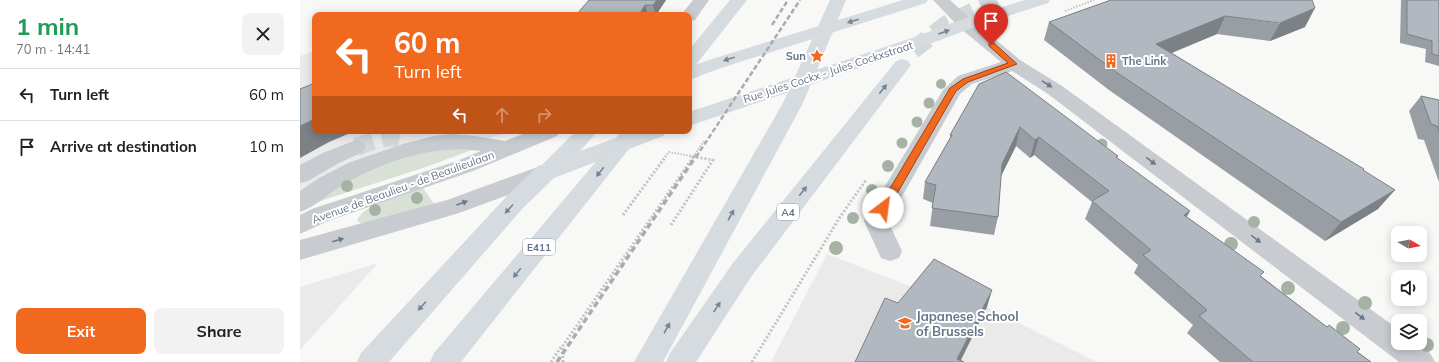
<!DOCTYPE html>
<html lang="en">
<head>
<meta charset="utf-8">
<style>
  body { margin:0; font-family:Mulish,sans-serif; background:#f2f2f2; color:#202124; height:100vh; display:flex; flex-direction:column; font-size:15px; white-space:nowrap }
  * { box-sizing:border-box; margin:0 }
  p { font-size:13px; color:#757577 }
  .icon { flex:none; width:22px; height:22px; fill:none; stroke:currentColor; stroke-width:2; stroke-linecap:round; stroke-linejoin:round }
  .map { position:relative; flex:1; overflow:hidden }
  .details { display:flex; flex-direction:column; background:#fff; width:300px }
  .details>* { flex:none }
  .guide { position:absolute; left:12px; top:12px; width:380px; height:122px; border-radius:8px; box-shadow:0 2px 10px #0003; background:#f1691e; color:#fff; overflow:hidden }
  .needle { width:26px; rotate:99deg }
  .controls { position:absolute; left:1091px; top:226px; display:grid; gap:8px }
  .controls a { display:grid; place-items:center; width:36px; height:36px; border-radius:8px; background:#fff; box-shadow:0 2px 10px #0003; font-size:20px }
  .pin { position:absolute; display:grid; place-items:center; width:34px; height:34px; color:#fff; margin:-41px -17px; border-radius:50% 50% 50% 0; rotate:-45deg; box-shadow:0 0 4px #0007 }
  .pin .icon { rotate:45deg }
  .me { position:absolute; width:44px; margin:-22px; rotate:30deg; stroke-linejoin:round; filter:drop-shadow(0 0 3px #0008) }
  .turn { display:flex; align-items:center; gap:14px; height:84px; padding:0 16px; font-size:18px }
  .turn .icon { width:52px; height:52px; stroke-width:2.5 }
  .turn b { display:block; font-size:28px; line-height:34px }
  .lanes { display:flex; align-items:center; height:38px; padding:0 16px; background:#0003; justify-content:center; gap:20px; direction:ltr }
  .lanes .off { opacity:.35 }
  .round { display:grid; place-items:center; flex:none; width:42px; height:42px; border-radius:8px; background:#f2f2f2 }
  .headline { display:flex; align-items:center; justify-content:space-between; height:68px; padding:0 16px }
  h1 { font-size:24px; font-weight:700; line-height:30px; color:#1e9e55 }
  .button { display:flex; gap:8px; margin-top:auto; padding:8px 16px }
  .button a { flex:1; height:46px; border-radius:8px; background:#f1691e; color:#fff; font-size:16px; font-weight:700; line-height:46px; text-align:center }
  .button a+a { background:#f2f2f2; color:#202124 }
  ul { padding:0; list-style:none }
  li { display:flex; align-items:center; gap:12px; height:52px; padding:0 16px; border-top:1px solid #e0e0e0 }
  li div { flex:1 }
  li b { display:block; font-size:15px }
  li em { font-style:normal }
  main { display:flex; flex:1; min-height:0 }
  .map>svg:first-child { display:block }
</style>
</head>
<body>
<main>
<section class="details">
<div class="headline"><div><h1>1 min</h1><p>70 m · 14:41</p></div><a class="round"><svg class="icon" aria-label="close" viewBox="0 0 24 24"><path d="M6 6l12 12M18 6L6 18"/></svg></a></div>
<ul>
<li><svg class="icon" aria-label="left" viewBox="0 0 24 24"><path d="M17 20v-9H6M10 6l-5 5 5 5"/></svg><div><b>Turn left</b></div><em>60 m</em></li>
<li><svg class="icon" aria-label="arrive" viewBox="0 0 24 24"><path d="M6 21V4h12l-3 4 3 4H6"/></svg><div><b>Arrive at destination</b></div><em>10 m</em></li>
</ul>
<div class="button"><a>Exit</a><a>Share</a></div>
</section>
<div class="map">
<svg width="1139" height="362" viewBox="0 0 1139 362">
  <rect width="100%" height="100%" fill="#f8f9f6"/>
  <g fill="#e9eae9">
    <path d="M15,51V131H211L0,201V56Z"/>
    <path d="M527,254L620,290L632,276L687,307L797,362H471Z"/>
    <path d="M78,263L0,350V287Z"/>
  </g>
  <g fill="#d9e1d7">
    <path d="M154,149L172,150L126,167L14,203L36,184L103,156L133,150Z"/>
    <path d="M123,188L135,205L63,224L57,221C63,203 106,194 123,188Z"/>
  </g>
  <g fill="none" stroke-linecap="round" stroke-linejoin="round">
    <path stroke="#d3d8db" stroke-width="18" stroke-dasharray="18 9" stroke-linecap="butt" d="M56,147C73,141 90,133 107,141"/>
    <path stroke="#d3d8db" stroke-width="18" stroke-dasharray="18 9" stroke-linecap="butt" d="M613,50L647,24L697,0"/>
    <g stroke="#c1c3c6" stroke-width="2" stroke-dasharray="1.5 1.5" stroke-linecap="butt">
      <path d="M765,11L794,0"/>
      <path d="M365,157L369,152L396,157"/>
      <path d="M393,157L404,141"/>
    </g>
    <g stroke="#c1c3c6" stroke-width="3" stroke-dasharray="2 2" stroke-linecap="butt">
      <path d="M323,215L366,156"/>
      <path d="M371,225L413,160L390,156"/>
      <path d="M251,362L261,347"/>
      <path d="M263,362L262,347L394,156"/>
      <path d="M452,362L540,217L566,180"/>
    </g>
    <g fill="#c8cbcf" fill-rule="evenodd">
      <path d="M393,0H409L395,20L389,21V15H381Z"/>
      <path d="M633,0H650L672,20L720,60L762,86L1098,329V343C1117,343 1126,343 1135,362H1099L748,94L712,71L672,84L660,94L588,221L602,251L599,258L590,261L581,258L564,221L643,90L658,76L701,62L660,28Z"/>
      <path d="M231,131H260L257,136L173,171L28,221L0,234V215L12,209L157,161L181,151C133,144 83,161 41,186C28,194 15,207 0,212V191L19,178L48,163L103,144L134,136L151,134L175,136L205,141Z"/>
      <path d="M56,140L63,142L66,147L63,152L39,163L8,181L0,183V165L23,153Z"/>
      <path d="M246,164L254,166L257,172L254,178L159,213L0,260V240L147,200Z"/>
    </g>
    <g fill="#d6dbe0" fill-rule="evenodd">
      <path d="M603,0H628L626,3L421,68L389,80V67L409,60Z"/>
      <path d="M725,0H750L748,3L672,28L624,46L389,126V112L612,38L660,20Z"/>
      <path d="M276,131H298L280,151L335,131H366L363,136L254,178L246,180L238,178L235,172L238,166L242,165Z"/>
    </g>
    <g fill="#d6dbe0" fill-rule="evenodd">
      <path d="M430,0H447L395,66L389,67V50Z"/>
      <path d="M530,0H546L503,103L363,362H334L483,103Z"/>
      <path d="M602,59L608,61L611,65L451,277L396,362H366L370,353L433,263L596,61Z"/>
      <path d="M322,131H343L161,362H130L134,353Z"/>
      <path d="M246,164L254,166L257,172L254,178L223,208L89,362H57L61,353L207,196L238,166Z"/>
    </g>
    <g stroke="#a8adb4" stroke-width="2.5" stroke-dasharray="5 2.5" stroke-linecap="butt">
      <path d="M472,25L488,0"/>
      <path d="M396,157L500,0"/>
    </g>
    <path stroke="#a8adb4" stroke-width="3.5" stroke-dasharray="6 3.5" stroke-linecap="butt" d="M257,362L396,156"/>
  </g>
  <g fill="#a6b3a4">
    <circle cx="641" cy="84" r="5"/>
    <circle cx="629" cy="103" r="5.5"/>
    <circle cx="617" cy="122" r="5.5"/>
    <circle cx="602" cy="143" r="5.5"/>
    <circle cx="802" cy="144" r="5.5"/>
    <circle cx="588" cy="166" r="6"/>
    <circle cx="47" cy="186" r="6"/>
    <circle cx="572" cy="190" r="6"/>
    <circle cx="117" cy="198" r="6"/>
    <circle cx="75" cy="210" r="6"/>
    <circle cx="553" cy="218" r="6"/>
    <circle cx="954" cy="222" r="6"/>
    <circle cx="931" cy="244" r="7"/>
    <circle cx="536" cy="248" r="7"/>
    <circle cx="988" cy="288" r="7"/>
    <circle cx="1065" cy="303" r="7"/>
    <circle cx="1043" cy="328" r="7"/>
    <circle cx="1127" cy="345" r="7"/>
  </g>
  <g fill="#989ea4">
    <path d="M366,0L356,15H276Z"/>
    <path d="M811,0L1005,27L970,41L917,34L872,53L1063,171L1078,209L1025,241L809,90L744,40L749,22Z"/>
    <path d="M1101,0H1139V66L1125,62L1126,49L1100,43Z"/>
    <path d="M679,84L818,156L817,158L887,217L961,276L1071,362H920L887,333L893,325L834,273L838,265L785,219L792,202L734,155L730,158L716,146L701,176L698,217L694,235L630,226L633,203L623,199L625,182L650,138V135Z"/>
    <path d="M1121,96L1139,100V182L1124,140L1118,139L1109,111Z"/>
  </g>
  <g fill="#7c8186">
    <path d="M357,0H366L356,15L353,5Z"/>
    <path d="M345,5L348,15H339Z"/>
    <path d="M1015,8L1005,27L970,41L980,23Z"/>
    <path d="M925,16L917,34L849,62L856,44Z"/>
    <path d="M15,119V131H55L29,142L0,158V126Z"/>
    <path d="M720,127L716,146L698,182L702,164Z"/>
    <path d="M739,137L734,155L730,158L735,140Z"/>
    <path d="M1095,190L1078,209L1025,241L1041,222Z"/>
    <path d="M890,211L880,229L884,215Z"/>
    <path d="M692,290L687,307L660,362L657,359Z"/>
  </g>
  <g fill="#b1b8bf" stroke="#7c8186">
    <path d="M289,0H357L353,5H345L339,15H276Z"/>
    <path d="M811,0H1012L1015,8L980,23L925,16L856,44L1064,169L1063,170L1095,190L1041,222L816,72L749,22Z"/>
    <path d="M1107,0H1139V56L1132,54V41L1107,34Z"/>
    <path d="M706,72L818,156L816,157L890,211L884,215L964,272L960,276L1027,327L1029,325L1060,349L1057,352L1071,362H953L899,316L907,310L843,255L851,250L792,201L809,191L739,137L735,140L720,127L702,164L698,217L632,208L636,185L625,182L652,135H650L679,84Z"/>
    <path d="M15,83V119L0,126V89Z"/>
    <path d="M1121,96L1139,100V131L1137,126L1131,124Z"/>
    <path d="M634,259L692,290L657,359L664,362H555L585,298L598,303Z"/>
  </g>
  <defs><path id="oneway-solid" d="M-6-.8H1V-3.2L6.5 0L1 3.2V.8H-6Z"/></defs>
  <g fill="#768496">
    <use href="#oneway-solid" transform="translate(553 21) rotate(163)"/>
    <use href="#oneway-solid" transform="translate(644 32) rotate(-20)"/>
    <use href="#oneway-solid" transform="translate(429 59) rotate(163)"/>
    <use href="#oneway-solid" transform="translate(583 89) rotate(-52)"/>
    <use href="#oneway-solid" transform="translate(300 172) rotate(129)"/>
    <use href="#oneway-solid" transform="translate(503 191) rotate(-52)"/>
    <use href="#oneway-solid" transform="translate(209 209) rotate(132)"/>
    <use href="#oneway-solid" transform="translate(431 215) rotate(-61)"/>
    <use href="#oneway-solid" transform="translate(217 273) rotate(129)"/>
    <use href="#oneway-solid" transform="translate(122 306) rotate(132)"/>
    <use href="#oneway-solid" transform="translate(417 307) rotate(-56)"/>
    <use href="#oneway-solid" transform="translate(367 328) rotate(-61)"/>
  </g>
  <g fill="#6a798c">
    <use href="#oneway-solid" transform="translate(747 84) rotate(32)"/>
    <use href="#oneway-solid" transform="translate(851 161) rotate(37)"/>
    <use href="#oneway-solid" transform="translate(162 203) rotate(-20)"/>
    <use href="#oneway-solid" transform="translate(956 239) rotate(37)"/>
    <use href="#oneway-solid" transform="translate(38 240) rotate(-16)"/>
    <use href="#oneway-solid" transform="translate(1060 316) rotate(37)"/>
  </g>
  <path fill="#f1691e" stroke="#9d4414" d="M689,43H694L717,64L668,82L656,91L587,211H580L579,208L580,205L650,88L663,79L708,63L689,46Z"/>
  <defs>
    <symbol id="sight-bare" viewBox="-9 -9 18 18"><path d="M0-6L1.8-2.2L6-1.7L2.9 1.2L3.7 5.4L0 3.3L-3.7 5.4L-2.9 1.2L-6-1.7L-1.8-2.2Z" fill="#f1691e" stroke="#fff" stroke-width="2.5" paint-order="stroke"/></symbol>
    <symbol id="building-bare" viewBox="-9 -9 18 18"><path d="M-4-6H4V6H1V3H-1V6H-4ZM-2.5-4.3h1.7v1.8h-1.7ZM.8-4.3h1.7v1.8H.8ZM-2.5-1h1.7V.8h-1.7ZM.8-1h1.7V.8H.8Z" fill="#f1691e" stroke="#fff" stroke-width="2.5" paint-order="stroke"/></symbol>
    <symbol id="school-bare" viewBox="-9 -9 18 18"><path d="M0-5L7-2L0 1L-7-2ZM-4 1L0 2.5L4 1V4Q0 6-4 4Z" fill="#f1691e" stroke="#fff" stroke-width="2.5" paint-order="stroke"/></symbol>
  </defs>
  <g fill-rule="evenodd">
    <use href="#sight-bare" x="507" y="46" width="20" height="20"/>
    <use href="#building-bare" x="801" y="51" width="20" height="20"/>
    <use href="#school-bare" x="595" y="313" width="20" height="20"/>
  </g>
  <g text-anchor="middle" stroke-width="4" stroke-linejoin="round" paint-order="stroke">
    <g fill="#fff" stroke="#939eac" stroke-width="1">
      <rect x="477" y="204" width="22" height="16" rx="3"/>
      <rect x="223" y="239" width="32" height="16" rx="3"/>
    </g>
    <g font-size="10" font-weight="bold" fill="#657589">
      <text x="488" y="216">A4</text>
      <text x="239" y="251">E411</text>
    </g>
    <g font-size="11" font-weight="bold" fill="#657589" stroke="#fff" text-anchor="end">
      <text x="506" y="60">Sun</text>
      <text x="822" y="65" text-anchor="start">The Link</text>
    </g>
    <g font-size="11" fill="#657589" stroke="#fff">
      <text transform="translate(528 72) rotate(-18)" y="4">Rue Jules Cockx - Jules Cockxstraat</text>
      <text transform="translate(103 187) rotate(-20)" y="4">Avenue de Beaulieu - de Beaulieulaan</text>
    </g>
    <g font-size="13" font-weight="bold" fill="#657589" stroke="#fff" text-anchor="start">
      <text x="616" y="321">Japanese School<tspan x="616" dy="15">of Brussels</tspan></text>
    </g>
  </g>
</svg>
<div class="controls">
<a><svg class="needle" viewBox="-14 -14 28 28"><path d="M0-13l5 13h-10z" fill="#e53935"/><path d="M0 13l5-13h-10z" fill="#757577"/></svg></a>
<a><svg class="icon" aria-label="sound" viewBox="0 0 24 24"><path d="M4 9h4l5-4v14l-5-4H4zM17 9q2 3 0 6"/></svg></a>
<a><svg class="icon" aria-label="layers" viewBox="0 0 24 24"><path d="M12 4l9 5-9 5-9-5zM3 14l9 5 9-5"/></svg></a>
</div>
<div class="pin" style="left:691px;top:45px;background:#d93025"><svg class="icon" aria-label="arrive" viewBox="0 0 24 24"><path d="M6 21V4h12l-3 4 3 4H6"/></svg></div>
<svg class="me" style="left:583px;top:208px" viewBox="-20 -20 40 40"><circle r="19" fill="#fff"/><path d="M0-13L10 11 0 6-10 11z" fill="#f1691e"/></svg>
<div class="guide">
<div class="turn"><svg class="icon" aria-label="left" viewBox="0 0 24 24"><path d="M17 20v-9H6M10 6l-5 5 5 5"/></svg><div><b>60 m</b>Turn left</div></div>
<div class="lanes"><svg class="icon" aria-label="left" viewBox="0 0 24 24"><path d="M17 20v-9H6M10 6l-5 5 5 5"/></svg><svg class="icon off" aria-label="ahead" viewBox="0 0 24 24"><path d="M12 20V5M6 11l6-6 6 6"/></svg><svg class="icon off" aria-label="right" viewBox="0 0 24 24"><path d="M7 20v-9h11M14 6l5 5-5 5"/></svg></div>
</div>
</div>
</main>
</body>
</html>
